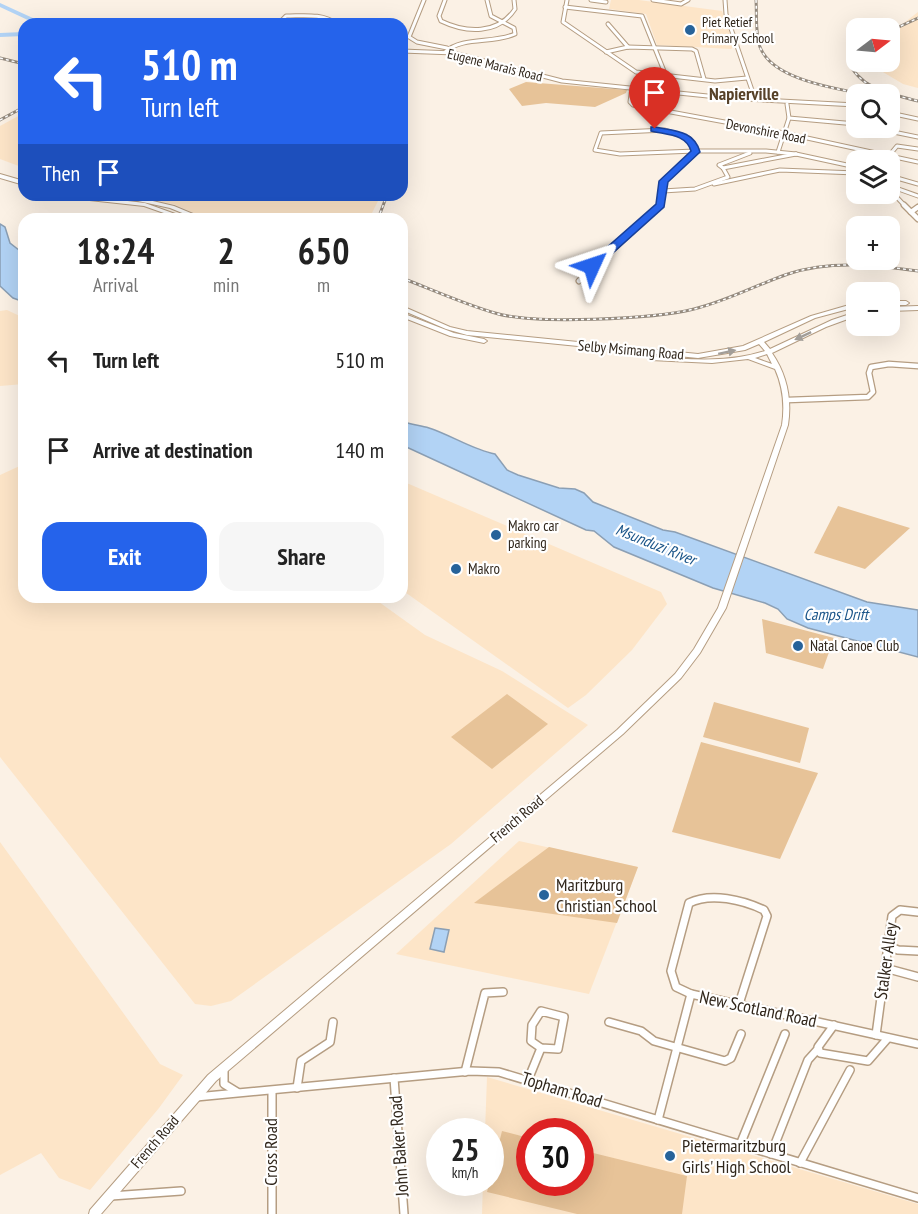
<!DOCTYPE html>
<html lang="en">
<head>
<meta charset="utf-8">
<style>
  body { margin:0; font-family:"PT Sans Narrow",sans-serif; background:#f6f6f6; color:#222; height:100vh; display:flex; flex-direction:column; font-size:22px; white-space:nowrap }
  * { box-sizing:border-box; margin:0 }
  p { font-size:20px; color:#767676 }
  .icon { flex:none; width:33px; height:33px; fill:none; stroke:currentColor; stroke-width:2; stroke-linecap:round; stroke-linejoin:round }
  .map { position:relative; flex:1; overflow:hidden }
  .details { position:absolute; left:18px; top:213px; width:390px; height:390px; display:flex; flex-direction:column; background:#fff; border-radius:18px; box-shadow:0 6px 24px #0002 }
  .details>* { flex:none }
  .hud { position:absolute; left:18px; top:18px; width:390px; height:183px; border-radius:18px; box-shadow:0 6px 24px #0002; background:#2563eb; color:#fff; overflow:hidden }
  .needle { width:39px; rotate:74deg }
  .buttons { position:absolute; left:846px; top:18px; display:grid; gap:12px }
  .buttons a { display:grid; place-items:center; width:54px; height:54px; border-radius:12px; background:#fff; box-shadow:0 6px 24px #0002; font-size:30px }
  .speed { position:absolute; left:426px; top:1118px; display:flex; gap:12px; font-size:30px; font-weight:700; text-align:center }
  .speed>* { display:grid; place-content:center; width:78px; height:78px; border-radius:50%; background:#fff; box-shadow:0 6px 24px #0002; line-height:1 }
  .speed small { font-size:15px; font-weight:400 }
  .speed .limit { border:9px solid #d22; background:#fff; color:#111 }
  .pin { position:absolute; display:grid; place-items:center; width:51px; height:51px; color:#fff; margin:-62px -26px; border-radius:50% 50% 50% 0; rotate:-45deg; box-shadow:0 0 6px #0007 }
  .pin .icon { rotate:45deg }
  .me { position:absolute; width:66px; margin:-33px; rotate:48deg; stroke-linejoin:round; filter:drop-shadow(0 0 4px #0008) }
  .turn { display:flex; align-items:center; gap:21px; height:126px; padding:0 24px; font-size:27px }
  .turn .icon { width:78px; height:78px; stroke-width:2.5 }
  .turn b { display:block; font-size:42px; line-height:51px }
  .then { display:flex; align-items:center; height:57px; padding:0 24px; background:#0003; gap:12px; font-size:22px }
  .eta { display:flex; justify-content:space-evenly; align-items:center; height:102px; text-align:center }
  .eta b { font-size:36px; font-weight:700; line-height:42px }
  .button { display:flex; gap:12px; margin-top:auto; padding:12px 24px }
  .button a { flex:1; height:69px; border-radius:18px; background:#2563eb; color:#fff; font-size:24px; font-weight:700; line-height:69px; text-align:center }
  .button a+a { background:#f6f6f6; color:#222 }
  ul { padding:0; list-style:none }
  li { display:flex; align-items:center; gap:18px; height:90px; padding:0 24px }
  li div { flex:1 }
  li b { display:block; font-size:22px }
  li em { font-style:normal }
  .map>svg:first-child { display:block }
</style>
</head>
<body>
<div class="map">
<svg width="918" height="1214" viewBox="0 0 918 1214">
  <rect width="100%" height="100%" fill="#fbf1e5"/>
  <g fill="#fde5c8" fill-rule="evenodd">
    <path d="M611,0H639L722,11L734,46L731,49L657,45L646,14L609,9Z"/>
    <path d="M918,12V88L903,84L866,62H890V34Z"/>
    <path d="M24,113V168L0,159V126Z"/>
    <path d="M88,195H381L369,219H208L173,204L140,198Z"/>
    <path d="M7,310L24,318V384L0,386V311Z"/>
    <path d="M24,464V597H372L425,635L502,671L588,725L451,844L231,1001L211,1006L195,1004L0,757V475Z"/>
    <path d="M402,481L661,592L667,604L632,650L586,695L568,708L402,590Z"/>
    <path d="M519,841L638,867L589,994L396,954Z"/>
    <path d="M0,842L160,1064L183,1075L159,1108L90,1190L59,1178L41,1153L0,1175Z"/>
    <path d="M487,1077L918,1204V1214H482L483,1182H490V1131H485ZM530,1131H580V1182H530Z"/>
  </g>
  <g fill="#e7c398">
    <path d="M526,82L627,90L626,93L595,107L546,103L522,106L509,89Z"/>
    <path d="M838,506L910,528L865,569L814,553Z"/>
    <path d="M762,619L834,638L823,669L766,653Z"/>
    <path d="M507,694L548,724L492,769L451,737Z"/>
    <path d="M714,702L809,728L800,763L703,737Z"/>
    <path d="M701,742L818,773L780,859L672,832Z"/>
    <path d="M549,847L638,867L617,923L474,903Z"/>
    <path d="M502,1131L529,1138L530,1182H580L581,1150L687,1176L682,1214H577L487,1192Z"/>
  </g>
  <g fill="#b2d3f5" stroke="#8b9fb4" stroke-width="1.5">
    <path d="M0,224L5,227L10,243L24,254V302L13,298L0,286Z"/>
    <path d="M402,421C411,425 420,425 429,428C451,435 473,450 495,454L507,470L518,475L559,488L575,489L584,493L593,502L663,530L675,532L867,602L918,610V657L808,628L787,619L778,609L765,603L713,588L614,547L594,531L586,530L402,445Z"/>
    <path d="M435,928L449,930L444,952L430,949Z"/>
  </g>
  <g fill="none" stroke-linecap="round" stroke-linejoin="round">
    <g fill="#b2d3f5" fill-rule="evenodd">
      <path d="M0,3L35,19L36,24H30V21L0,7Z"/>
      <path d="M24,32V36L0,37V33Z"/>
    </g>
    <defs>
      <g id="street-far2">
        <path d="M424,0L409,37L417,42L447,48"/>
        <path d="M445,0L439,16L441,21C466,33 498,35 515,9L514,0"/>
        <path d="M567,0L563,22L636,72L715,81L747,78"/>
        <path d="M591,0L606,2"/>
        <path d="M653,0L681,4L688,0"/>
        <path d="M725,0L726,14L755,99"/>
        <path d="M565,7L642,16L666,76"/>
        <path d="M280,22L286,16C304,16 322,13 337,24"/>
        <path d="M608,24L628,47"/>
        <path d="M402,51L454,53L562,81L727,98L856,105"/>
        <path d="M445,52C463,36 493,44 515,34L514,28L491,16L487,0"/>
        <path d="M606,52L628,47L692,49L696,51L704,79"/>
        <path d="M632,87L630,102L633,105L784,133L918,162"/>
        <path d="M890,113L918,119"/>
        <path d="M789,118L856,124"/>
        <path d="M874,128L918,137"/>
        <path d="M665,130L689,138L695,151L620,154L595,150L601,133Z"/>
        <path d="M695,151L663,181V191L695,189L728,177L723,168L796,154"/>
        <path d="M695,151H766L796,154"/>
        <path d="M778,152L789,118L787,104"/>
        <path d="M796,154L856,167"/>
        <path d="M887,158L897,146L918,149"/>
        <path d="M723,168L719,165L750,153"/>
        <path d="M890,176L918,184"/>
        <path d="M714,184L780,170L856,173"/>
        <path d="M890,186L918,196"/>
        <path d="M890,190L906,207"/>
        <path d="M658,207L663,191"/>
      </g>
      <g id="street-far1">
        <path d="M904,205L911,212L918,207"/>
        <path d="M911,212L918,219"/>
        <path d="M579,281L660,205"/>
        <path d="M788,400L868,397L873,392L869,373L871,367L889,364L918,366"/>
      </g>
      <g id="street">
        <path d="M888,946L898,950L918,951"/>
        <path d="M885,968L918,977"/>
        <path d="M691,994L676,987L671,971L689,903C711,892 743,900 764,910L767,916L739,1004"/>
        <path d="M541,1011L564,1017L558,1049L541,1048L531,1041L532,1025Z"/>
        <path d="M609,1022L641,1031L654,1041L725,1061L731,1058L741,1034"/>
        <path d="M834,1025L818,1047L820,1053L868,1061L888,1038"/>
        <path d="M876,1035L892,916L900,910L918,912"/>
        <path d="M224,1070V1084L237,1092"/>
        <path d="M465,1072L485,993L503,992"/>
        <path d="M394,1078L404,1214"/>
        <path d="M528,1080L541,1048"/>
        <path d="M297,1088L301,1061L330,1042L333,1022"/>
        <path d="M272,1091V1214"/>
        <path d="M196,1097L470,1071L499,1072L918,1198"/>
        <path d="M658,1120L691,994L918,1044"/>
        <path d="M740,1145L785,1034"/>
        <path d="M771,1154L808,1060L817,1050"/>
        <path d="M800,1163L850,1070"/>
        <path d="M111,1196L181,1191"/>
      </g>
      <g id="secondary">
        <path d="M0,174L24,181V185L0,178Z"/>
        <path d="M59,195H75L145,203L189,219H181L144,206L62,197Z"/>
        <path d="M140,198L174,206L205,219H197L170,208L138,201L137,200Z"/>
        <path d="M890,301H906L909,303L906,305H890Z"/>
        <path d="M856,303V307L815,318L764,342L770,349L832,320L856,312V316L826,327L772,353C787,375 792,399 788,425L726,608L700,653L681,678L623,734L216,1081L101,1214H89L90,1210L208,1075L617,730L675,674L694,649L718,608L782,425C785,405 783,387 775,369L748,359L712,363L651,360L648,358L651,356C689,360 728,363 765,351L759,344L745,350L698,358L467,335L446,329L402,310V306L450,327L467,331L698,354L743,346L811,316ZM767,354L772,364L755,358Z"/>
        <path d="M918,306V310L890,311V307Z"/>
        <path d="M402,313L454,333L484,339L487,341L484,343L450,336L402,317Z"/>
      </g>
    </defs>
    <use href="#street-far2" stroke="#b59d82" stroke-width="5"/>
    <use href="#street-far1" stroke="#b59d82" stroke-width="7"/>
    <use href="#street" stroke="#b59d82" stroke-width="10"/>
    <use href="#secondary" stroke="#b59d82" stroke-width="2"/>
    <use href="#street-far2" stroke="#fff" stroke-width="3"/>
    <use href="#street-far1" stroke="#fff" stroke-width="4.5"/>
    <use href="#street" stroke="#fff" stroke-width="7"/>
    <use href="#secondary" fill="#fff" fill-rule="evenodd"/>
    <defs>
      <g id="rail">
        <path d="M756,0C757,15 755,33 760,47C772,79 833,88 863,94"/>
        <path d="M890,31L918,18"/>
        <path d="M856,47L848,60C859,89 891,94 918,101"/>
        <path d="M0,58L24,64"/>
        <path d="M0,120L24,107"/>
        <path d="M378,219L387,195"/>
        <path d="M402,278C433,290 464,304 495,313C533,325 655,319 694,309C727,301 756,285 788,274C830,260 875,265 918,271"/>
      </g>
    </defs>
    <use href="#rail" stroke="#948a7e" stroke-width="3"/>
    <use href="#rail" stroke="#fff" stroke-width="1.5" stroke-dasharray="3" stroke-linecap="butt"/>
  </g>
  <defs><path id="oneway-solid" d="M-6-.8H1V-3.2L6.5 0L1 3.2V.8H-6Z" transform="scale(1.5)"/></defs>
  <g fill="#a29e99">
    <use href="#oneway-solid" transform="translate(803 336) rotate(155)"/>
    <use href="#oneway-solid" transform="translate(727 352) rotate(-12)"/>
  </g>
  <path fill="#2563eb" stroke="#184099" stroke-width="1.5" d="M655,127C674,131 694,130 700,152L668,182L664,207L595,269H588V264L656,204L659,181L691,151C686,134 667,135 651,131V127Z"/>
  <g fill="#27639a" stroke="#fff" stroke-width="2">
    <circle cx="690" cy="30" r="6"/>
    <circle cx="496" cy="535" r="6"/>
    <circle cx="456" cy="569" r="6"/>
    <circle cx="798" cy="646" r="6"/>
    <circle cx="544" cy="895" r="6"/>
    <circle cx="670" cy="1156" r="6"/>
  </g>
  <g text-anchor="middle" stroke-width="4.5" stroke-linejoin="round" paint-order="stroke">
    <g font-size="14" fill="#31271c" stroke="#fff" text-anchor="start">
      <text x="702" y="27">Piet Retief<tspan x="702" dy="16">Primary School</tspan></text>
    </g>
    <g font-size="14" fill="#31271c" stroke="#fff">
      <text transform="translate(495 65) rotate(14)" y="5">Eugene Marais Road</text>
      <text transform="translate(766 131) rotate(11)" y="5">Devonshire Road</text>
    </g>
    <g font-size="15" fill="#31271c" stroke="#fff">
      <text transform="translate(631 350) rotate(5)" y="5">Selby Msimang Road</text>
      <text transform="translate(517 819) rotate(-40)" y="5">French Road</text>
      <text transform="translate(155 1142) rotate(-49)" y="5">French Road</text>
    </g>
    <g font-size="15" fill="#31271c" stroke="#fff" text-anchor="start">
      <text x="508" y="531">Makro car<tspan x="508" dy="17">parking</tspan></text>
      <text x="468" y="574">Makro</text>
      <text x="810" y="651">Natal Canoe Club</text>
    </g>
    <g font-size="16" font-style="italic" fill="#1b5589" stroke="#fff">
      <text transform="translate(656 544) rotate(22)" y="6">Msunduzi River</text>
      <text x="836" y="620">Camps Drift</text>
    </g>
    <g font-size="18" font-weight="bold" fill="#564128" stroke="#fff">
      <text x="744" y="100">Napierville</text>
    </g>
    <g font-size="18" fill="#31271c" stroke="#fff" text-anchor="start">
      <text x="556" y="891">Maritzburg<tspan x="556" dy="21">Christian School</tspan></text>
      <text x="682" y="1152">Pietermaritzburg<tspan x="682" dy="21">Girls' High School</tspan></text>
    </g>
    <g font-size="18" fill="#31271c" stroke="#fff">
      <text transform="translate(886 961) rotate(-82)" y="6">Stalker Alley</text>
      <text transform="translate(758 1009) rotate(12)" y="6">New Scotland Road</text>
      <text transform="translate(562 1090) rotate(17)" y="6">Topham Road</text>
      <text transform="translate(399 1146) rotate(-94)" y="6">John Baker Road</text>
      <text transform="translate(271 1152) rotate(-90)" y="6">Cross Road</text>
    </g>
  </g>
</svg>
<div class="buttons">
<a><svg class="needle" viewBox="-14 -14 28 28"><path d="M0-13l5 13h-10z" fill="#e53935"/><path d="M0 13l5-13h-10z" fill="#767676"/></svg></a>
<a><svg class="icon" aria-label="search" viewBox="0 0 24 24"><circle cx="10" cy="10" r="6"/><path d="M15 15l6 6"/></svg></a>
<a><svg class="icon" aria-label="layers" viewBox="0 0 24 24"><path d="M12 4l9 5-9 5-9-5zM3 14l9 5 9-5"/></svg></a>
<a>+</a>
<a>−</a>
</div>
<div class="speed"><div>25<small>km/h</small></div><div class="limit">30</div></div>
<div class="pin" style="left:655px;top:129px;background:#d93025"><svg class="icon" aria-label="arrive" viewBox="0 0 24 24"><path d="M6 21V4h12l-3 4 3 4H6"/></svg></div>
<svg class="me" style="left:592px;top:266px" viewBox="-20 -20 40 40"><path d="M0-17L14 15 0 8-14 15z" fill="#2563eb" stroke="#fff" stroke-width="4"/></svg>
<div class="hud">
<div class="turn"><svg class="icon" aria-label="left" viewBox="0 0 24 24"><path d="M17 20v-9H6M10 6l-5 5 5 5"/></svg><div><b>510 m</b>Turn left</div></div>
<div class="then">Then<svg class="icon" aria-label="arrive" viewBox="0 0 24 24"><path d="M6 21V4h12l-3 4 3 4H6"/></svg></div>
</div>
<section class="details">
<div class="eta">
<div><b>18:24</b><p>Arrival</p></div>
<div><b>2</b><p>min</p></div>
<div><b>650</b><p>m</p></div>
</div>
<ul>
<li><svg class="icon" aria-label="left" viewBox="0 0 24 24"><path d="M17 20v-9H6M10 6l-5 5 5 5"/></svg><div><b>Turn left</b></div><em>510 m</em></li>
<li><svg class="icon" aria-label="arrive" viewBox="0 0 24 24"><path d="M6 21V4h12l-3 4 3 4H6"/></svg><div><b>Arrive at destination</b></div><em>140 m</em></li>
</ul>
<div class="button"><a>Exit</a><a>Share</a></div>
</section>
</div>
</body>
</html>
